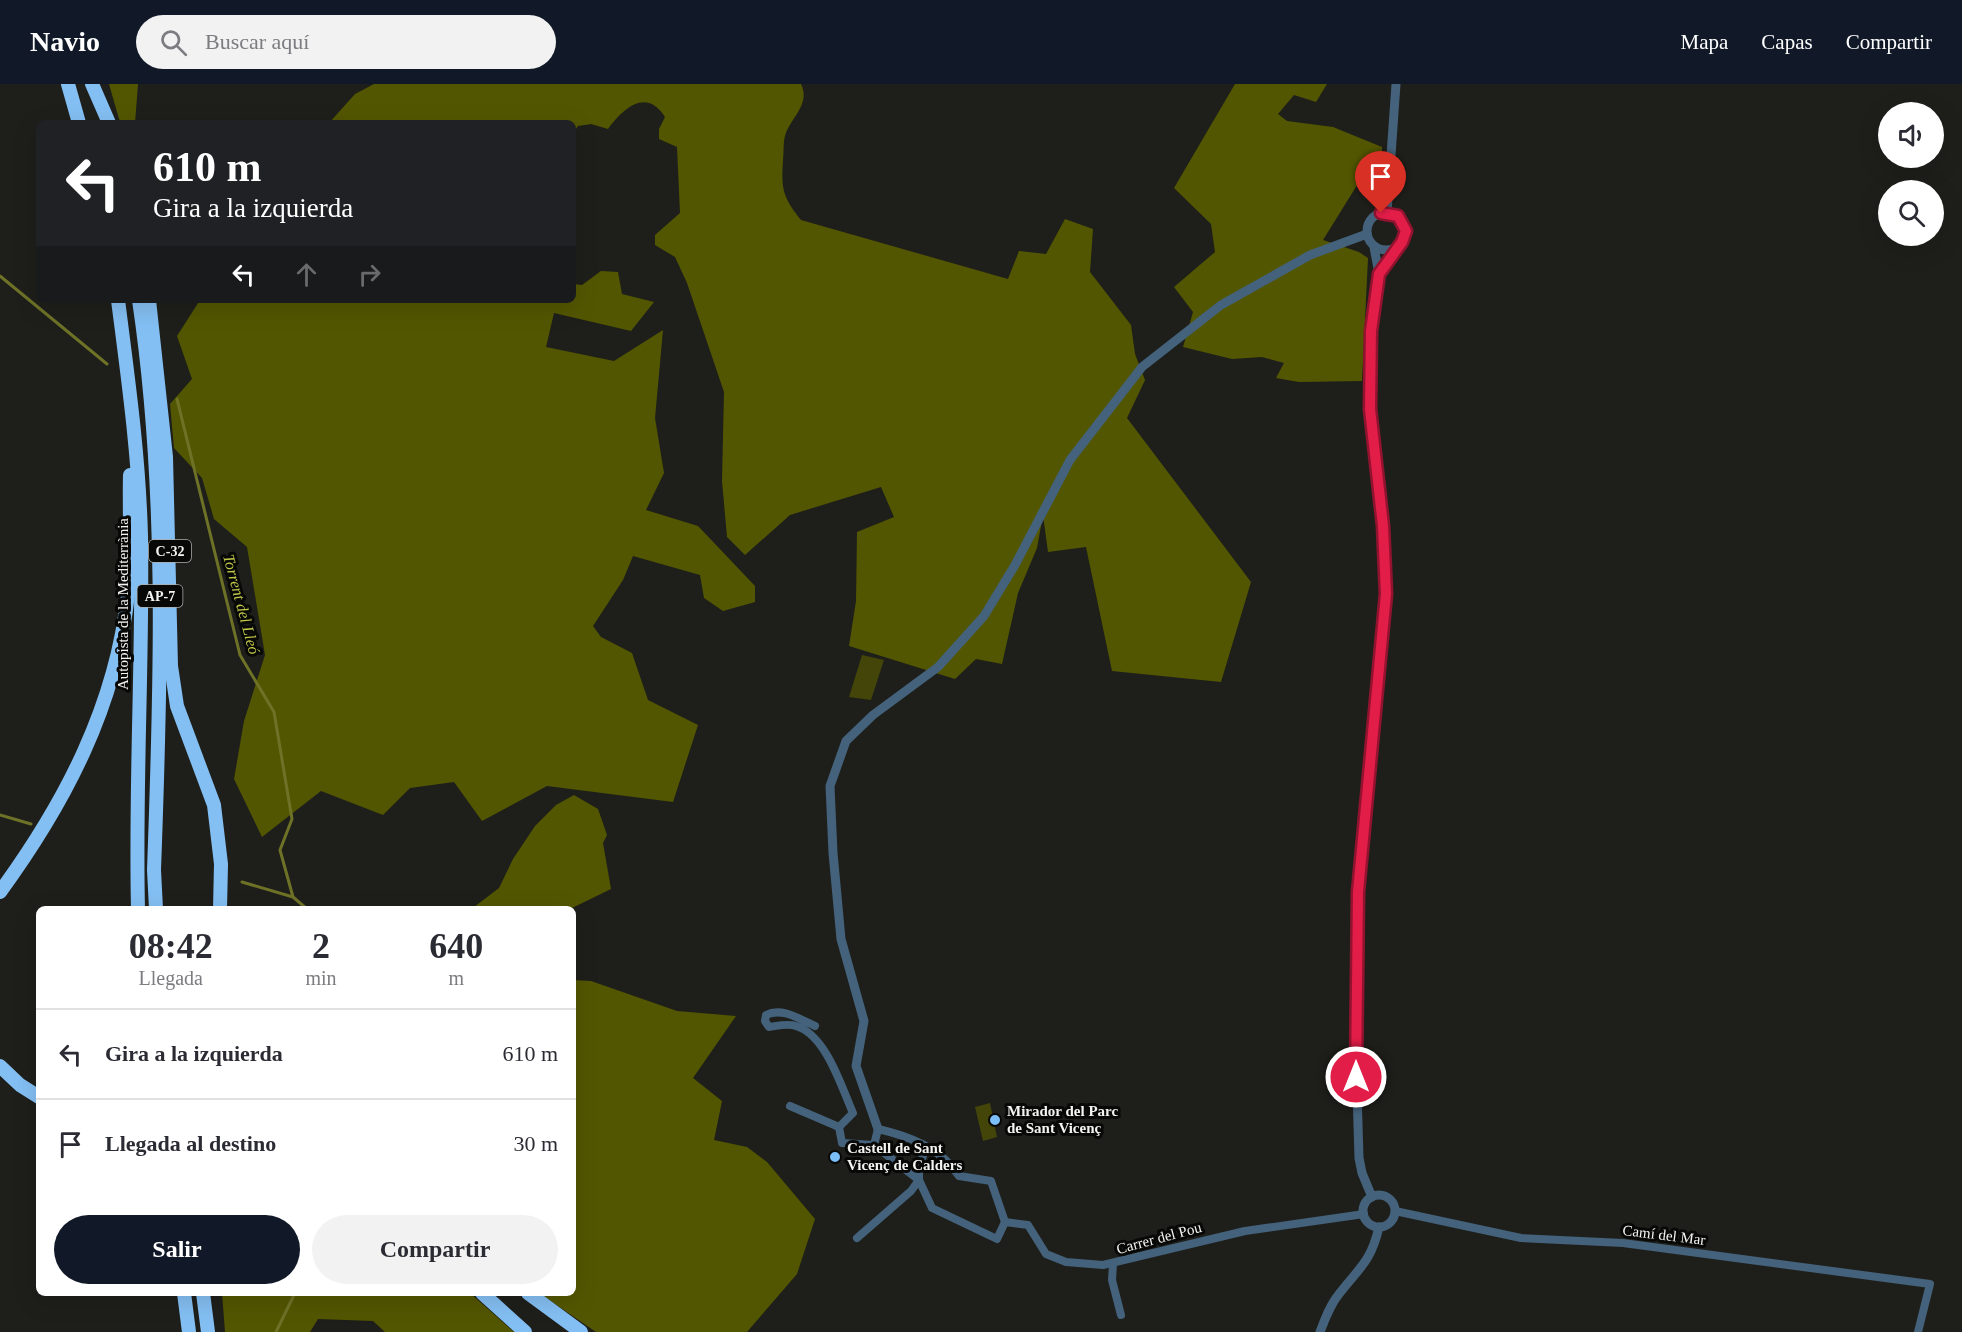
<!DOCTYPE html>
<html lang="es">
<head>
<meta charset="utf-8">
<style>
  body { margin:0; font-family:Georgia,serif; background:#f2f2f3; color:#2b2b33; height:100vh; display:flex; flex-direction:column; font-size:22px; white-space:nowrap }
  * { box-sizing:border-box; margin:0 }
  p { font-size:20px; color:#7c7c81 }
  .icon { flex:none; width:33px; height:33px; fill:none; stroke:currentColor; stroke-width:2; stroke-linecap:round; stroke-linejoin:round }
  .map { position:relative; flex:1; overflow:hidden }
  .sheet { position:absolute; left:36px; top:822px; width:540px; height:390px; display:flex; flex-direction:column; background:#fff; border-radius:9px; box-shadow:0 6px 24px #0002 }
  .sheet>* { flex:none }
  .guide { position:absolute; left:36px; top:36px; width:540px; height:183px; border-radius:9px; box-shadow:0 6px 24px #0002; background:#202124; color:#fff; overflow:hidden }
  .buttons { position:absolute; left:1878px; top:18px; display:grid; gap:12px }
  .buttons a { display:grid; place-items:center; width:66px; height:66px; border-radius:50%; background:#fff; box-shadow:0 6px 24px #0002; font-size:30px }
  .pin { position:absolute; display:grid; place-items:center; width:51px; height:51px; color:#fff; margin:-62px -26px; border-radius:50% 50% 50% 0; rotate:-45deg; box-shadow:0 0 6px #0007 }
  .pin .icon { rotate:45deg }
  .me { position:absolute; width:66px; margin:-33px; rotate:0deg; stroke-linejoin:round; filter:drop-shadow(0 0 4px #0008) }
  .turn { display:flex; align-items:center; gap:21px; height:126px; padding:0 18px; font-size:27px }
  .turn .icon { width:78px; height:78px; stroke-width:2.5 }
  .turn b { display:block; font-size:42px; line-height:51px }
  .lanes { display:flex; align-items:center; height:57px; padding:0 18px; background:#0003; justify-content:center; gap:30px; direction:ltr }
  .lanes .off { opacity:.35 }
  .eta { display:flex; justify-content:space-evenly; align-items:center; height:102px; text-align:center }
  .eta b { font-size:36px; font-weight:600; line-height:42px }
  .action { display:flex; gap:12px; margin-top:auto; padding:12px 18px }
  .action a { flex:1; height:69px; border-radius:36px; background:#111827; color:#fff; font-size:24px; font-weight:600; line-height:69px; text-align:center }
  .action a+a { background:#f2f2f3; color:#2b2b33 }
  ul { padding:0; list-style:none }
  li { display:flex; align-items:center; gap:18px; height:90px; padding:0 18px; border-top:2px solid #e1e1e2 }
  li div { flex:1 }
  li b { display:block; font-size:22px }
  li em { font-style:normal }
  header { display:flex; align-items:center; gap:36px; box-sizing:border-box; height:84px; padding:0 30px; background:#111827; color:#fff }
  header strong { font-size:28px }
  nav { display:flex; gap:33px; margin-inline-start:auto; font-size:21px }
  .search { width:420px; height:54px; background:#f2f2f3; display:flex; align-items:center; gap:15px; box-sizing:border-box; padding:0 21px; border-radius:33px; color:#7c7c81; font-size:22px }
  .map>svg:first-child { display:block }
</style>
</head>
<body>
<header>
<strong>Navio</strong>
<div class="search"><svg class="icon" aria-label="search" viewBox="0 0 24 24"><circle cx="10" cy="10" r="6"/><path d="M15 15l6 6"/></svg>Buscar aquí</div>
<nav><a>Mapa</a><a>Capas</a><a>Compartir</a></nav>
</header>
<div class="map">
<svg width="1962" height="1248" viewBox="0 0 1962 1248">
  <rect width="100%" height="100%" fill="#1e1f1a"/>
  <g fill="#434608">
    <path d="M862,571L884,576L871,616L849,613Z"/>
    <path d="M990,1019L997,1053L983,1057L975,1023Z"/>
  </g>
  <g fill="#535600">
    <path d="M109,0H138L135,39H122L119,35Z"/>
    <path d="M374,0H801C811,21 790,34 785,52C783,59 784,68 783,76C781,106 783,113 801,136L1008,195L1019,167L1046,170L1065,135L1093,145L1090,188L1131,241L1135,270L1145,296L1127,334L1251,498L1221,598L1112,587L1086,463L1048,468L1043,431L1037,464L1018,509L1002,580L976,575L955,595L849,562L856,517L857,448L894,433L881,403L790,431L745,471L727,453L722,397L724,308L687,199L675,173L655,161V151L680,129L677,63L659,55V45L665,33C646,3 623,25 608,45L591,40L578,42L573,49V39H329L355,10Z"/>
    <path d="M1235,0H1327L1316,18L1294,11L1278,30L1287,37L1333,43L1382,63V76L1359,98L1323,156L1359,168L1368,174L1362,297L1299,298L1276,294L1284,279L1262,273L1232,275L1183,263L1193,228L1174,203L1215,168L1211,140L1174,104Z"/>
    <path d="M601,187L618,188L622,210L654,218L631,247L554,229L546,263L614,277L663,246L655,334L664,389L646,426L698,442L755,502V518L723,527L704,514L700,491L633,472L623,496L593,542L601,553L632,569L648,616L698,641L673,718L547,702L482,737L454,698L410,704L383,731L321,707L262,753L234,695L244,637L265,571L247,463L214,435L202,394L174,364L170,320L192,295L177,252L200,216H573V200L582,201Z"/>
    <path d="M574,711L598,725L607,751L603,759L611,805L570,825L474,823L499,804L513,775L535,742L556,721Z"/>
    <path d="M573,896L591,897L677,927L736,932L693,994L722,1017L714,1056L747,1063L767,1078L815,1135L797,1190L747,1248H596L539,1209H573Z"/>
    <path d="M222,1209H470L514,1248H385L373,1237L318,1235L310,1248H225Z"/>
  </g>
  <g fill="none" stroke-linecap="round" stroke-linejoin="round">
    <g stroke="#6e7227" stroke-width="3">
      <path d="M0,192L107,280"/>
      <path d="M177,315L240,571L274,628L292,735L280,766L293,813L307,825"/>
      <path d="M0,731L31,740"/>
      <path d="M242,798L293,813"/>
      <path d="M276,1248L295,1209"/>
    </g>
    <g stroke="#44627b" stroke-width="8">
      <path d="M815,942C799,935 782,923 766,931L765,937L769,943C777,942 788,939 796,942C826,951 841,1002 853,1029L839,1043"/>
      <path d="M790,1022L839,1043"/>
      <path d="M839,1043L842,1059L874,1061"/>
      <path d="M874,1061L878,1045C909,1052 941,1064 959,1092L991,1097L1005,1138"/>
      <path d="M874,1061L919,1096L932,1124L997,1155L1005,1138"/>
      <path d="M919,1096V1082L926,1064"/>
      <path d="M1395,1127L1521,1154L1623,1159L1930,1200L1918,1248"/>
      <path d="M1005,1138L1028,1141L1046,1170L1066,1178L1103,1181L1245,1147L1364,1130"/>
      <path d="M857,1154L911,1107L919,1096"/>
      <path d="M1113,1180L1112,1196L1121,1231"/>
    </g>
    <g stroke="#44627b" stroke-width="9">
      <circle cx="1386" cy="147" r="19"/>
      <path d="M1387,128L1396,0"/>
      <path d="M1379,190L1398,163"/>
      <path d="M878,1045L856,982L864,937L841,855L833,769L830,702L846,657L873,631L938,583L984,532L1015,481L1070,376L1142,283L1221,221L1310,171L1367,150"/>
      <circle cx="1379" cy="1127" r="16"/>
      <path d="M1372,1113L1362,1089L1359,1074L1356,973L1358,808L1386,510L1383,443L1370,325L1371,247L1379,190L1374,163"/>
      <path d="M1320,1248C1325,1235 1330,1221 1339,1210C1359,1184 1371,1178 1379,1143"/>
    </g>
    <g stroke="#84bff3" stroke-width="14">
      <path d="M68,0L79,39"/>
      <path d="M92,0L109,39"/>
      <path d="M118,216C128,294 139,372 141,452C143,576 135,700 138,825"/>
      <path d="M139,216C167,405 161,596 154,786L156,825"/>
      <path d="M149,216L166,373L171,582L177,622L214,721L221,780L220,825"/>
      <path d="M0,808C65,719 116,622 128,510C132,470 129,431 130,391"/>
      <path d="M0,982L20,1001L39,1013"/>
      <path d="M184,1209L189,1248"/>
      <path d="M203,1209L208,1248"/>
      <path d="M482,1209L525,1248"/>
      <path d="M528,1209L581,1248"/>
    </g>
  </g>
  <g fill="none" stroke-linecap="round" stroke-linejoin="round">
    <defs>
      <path id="route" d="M1356,993L1358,808L1386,510L1383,442L1370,325L1371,247L1379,190L1402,158L1406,147L1398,132L1381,129"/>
    </defs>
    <use href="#route" stroke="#92132f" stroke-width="15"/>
    <use href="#route" stroke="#e11d48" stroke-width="10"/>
  </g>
  <g fill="#7bbef8" stroke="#080807" stroke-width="2">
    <circle cx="995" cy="1036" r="6"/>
    <circle cx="835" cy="1073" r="6"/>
  </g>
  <g text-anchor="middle" stroke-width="6" stroke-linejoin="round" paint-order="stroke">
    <g fill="#080807" stroke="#adadab" stroke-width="1.5">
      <rect x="149" y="456" width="42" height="22" rx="4.5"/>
      <rect x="137.5" y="501" width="45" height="22" rx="4.5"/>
    </g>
    <g font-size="14" font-weight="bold" fill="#f4f4f1">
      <text x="170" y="472">C-32</text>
      <text x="160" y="517">AP-7</text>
    </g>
    <g font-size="15" fill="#f4f4f1" stroke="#080807">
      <text transform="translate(123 520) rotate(-90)" y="5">Autopista de la Mediterrània</text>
      <text transform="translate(1664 1151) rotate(7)" y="5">Camí del Mar</text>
      <text transform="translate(1159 1154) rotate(-15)" y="5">Carrer del Pou</text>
    </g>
    <g font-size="15" font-weight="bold" fill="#f4f4f1" stroke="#080807" text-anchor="start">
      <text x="1007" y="1032">Mirador del Parc<tspan x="1007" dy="17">de Sant Vicenç</tspan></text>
      <text x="847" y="1069">Castell de Sant<tspan x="847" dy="17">Vicenç de Calders</tspan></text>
    </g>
    <g font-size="16" font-style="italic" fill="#c3ca48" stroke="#080807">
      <text transform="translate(242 520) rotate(75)" y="6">Torrent del Lleó</text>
    </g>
  </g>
</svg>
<div class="buttons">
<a><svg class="icon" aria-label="sound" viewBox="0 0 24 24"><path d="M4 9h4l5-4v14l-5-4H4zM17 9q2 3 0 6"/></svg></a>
<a><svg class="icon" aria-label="search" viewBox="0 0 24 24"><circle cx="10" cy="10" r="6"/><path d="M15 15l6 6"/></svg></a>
</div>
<div class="pin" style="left:1381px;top:129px;background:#d93025"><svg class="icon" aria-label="arrive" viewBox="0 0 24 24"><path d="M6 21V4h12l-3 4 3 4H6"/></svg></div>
<svg class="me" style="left:1356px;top:993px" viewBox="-20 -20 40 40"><circle r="17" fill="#e11d48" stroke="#fff" stroke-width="3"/><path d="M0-11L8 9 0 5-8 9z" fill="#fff"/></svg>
<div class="guide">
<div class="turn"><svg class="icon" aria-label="left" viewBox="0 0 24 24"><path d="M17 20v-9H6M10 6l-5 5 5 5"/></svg><div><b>610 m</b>Gira a la izquierda</div></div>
<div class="lanes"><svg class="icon" aria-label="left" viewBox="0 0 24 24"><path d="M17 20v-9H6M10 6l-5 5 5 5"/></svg><svg class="icon off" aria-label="ahead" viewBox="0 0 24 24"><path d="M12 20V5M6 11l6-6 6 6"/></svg><svg class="icon off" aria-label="right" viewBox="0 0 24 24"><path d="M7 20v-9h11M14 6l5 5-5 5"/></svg></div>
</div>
<section class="sheet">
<div class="eta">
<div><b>08:42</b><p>Llegada</p></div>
<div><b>2</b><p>min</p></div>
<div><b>640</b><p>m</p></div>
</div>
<ul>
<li><svg class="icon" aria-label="left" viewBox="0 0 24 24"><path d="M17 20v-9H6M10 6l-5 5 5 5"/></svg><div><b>Gira a la izquierda</b></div><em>610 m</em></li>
<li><svg class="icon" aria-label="arrive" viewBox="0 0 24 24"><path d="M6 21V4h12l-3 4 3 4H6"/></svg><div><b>Llegada al destino</b></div><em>30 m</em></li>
</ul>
<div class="action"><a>Salir</a><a>Compartir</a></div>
</section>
</div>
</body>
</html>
